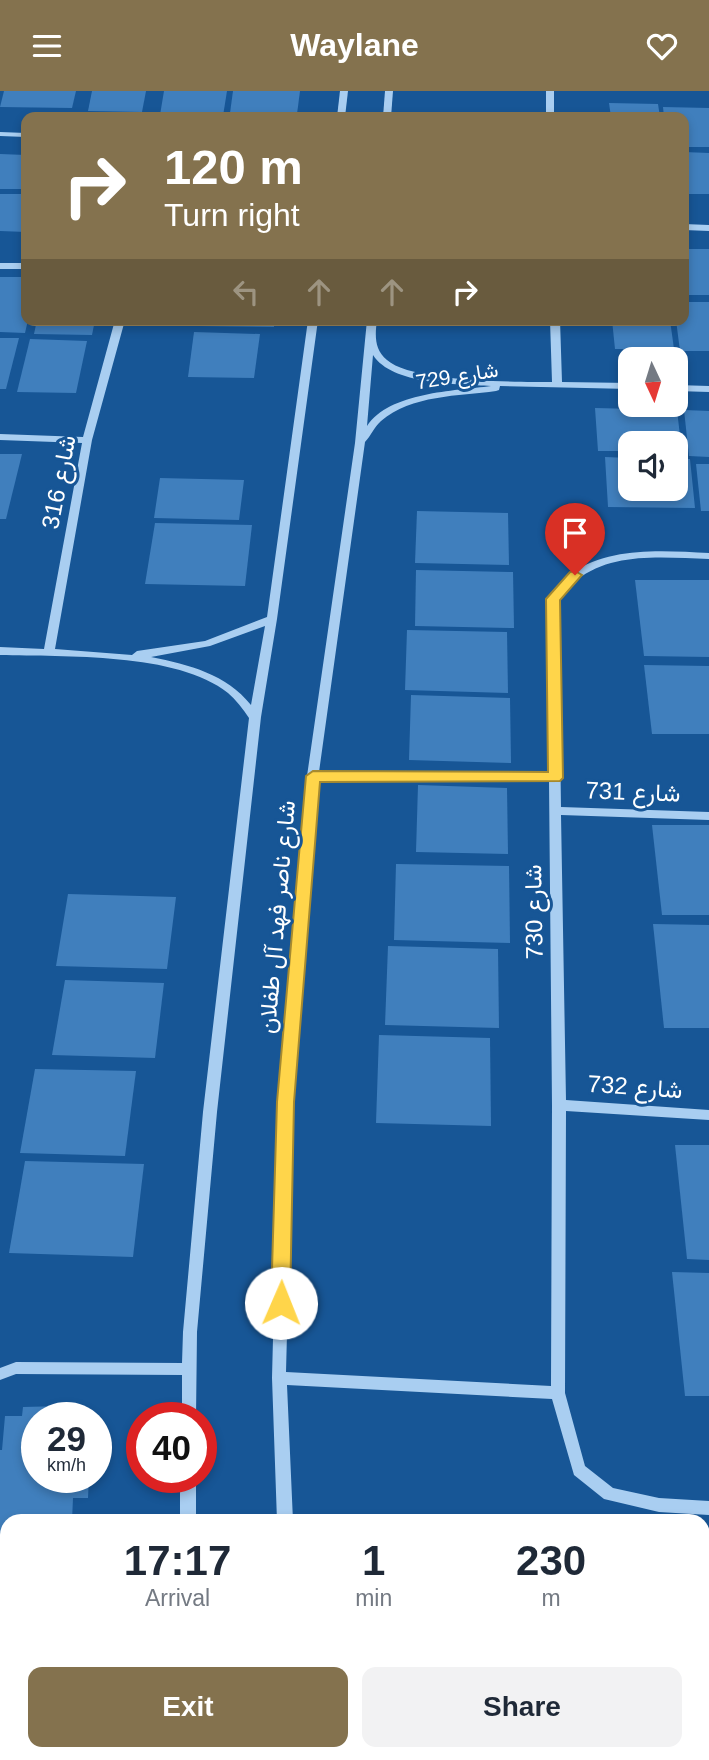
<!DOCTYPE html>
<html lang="en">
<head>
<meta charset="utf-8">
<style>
  body { margin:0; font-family:Helvetica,Vazirmatn,sans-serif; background:#f2f2f3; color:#1f2937; height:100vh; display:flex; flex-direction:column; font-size:26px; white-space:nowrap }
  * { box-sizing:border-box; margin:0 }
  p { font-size:23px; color:#747a83 }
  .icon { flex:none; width:38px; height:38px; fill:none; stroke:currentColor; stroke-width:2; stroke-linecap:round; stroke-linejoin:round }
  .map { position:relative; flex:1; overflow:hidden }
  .side { position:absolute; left:0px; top:1423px; width:710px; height:247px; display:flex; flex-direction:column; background:#fff; border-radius:21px 21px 0 0; box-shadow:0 4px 10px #0003 }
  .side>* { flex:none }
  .banner { position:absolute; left:21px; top:21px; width:668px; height:214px; border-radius:14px; box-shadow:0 4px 10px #0003; background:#84724e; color:#fff; overflow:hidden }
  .needle { width:46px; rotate:176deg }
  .buttons { position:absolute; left:618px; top:256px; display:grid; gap:14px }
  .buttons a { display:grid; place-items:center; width:70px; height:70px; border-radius:14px; background:#fff; box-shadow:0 4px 10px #0003; font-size:35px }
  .speed { position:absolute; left:21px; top:1311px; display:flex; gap:14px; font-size:35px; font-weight:700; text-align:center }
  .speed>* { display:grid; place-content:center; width:91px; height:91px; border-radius:50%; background:#fff; box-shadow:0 4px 10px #0003; line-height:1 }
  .speed small { font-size:18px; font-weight:400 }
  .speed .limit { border:10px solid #d22; background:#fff; color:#111 }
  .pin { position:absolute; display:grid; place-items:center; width:60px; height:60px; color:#fff; margin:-72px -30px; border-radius:50% 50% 50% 0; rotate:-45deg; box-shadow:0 0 7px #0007 }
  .pin .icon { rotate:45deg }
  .me { position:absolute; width:77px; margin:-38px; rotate:1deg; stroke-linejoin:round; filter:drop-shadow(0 0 5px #0008) }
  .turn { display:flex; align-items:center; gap:24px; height:147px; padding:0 28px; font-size:32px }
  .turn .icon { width:91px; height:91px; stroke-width:2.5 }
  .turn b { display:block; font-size:49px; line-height:60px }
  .lanes { display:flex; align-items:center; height:66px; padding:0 28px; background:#0003; justify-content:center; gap:35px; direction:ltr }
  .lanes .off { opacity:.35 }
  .eta { display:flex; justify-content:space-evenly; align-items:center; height:119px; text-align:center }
  .eta b { font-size:42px; font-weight:800; line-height:49px }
  .action { display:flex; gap:14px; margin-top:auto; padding:14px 28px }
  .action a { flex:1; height:80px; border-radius:14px; background:#84724e; color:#fff; font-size:28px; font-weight:800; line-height:80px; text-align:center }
  .action a+a { background:#f2f2f3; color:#1f2937 }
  header { display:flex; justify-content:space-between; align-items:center; height:91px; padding:0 28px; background:#84724e; color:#fff; font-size:32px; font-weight:800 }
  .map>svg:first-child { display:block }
</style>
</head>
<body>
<header><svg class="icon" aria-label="menu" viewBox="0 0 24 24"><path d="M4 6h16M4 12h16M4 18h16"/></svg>Waylane<svg class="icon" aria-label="heart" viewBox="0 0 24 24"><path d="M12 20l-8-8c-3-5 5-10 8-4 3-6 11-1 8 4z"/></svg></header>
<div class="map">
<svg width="709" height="1669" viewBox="0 0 709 1669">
  <rect width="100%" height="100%" fill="#175696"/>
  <g fill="#407fbd">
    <path d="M4,0H76L72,17L0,16Z"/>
    <path d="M92,0H146L142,21L88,20Z"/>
    <path d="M164,0H227L223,25L160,24Z"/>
    <path d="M233,0H300L297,23L230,22Z"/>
    <path d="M609,12L658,13L660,26H611Z"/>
    <path d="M663,16L709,17V56H684V26H664Z"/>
    <path d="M684,61L709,62V103H684Z"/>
    <path d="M0,63L26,64V98H0Z"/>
    <path d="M0,103H26V141L0,140Z"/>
    <rect x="684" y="158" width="25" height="46"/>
    <path d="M0,186H26L28,229L25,242L0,241Z"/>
    <path d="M684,211H709V260H680L676,229H684Z"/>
    <path d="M37,229H95L92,244L34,243Z"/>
    <path d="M199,229H274V236L198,235Z"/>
    <path d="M612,229H670L674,258H615Z"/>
    <path d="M194,241L260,243L254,287L188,286Z"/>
    <path d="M0,247H19L6,298H0Z"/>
    <path d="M30,248L87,250L76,302L17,301Z"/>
    <path d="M595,317L677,319L682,362L676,361V352H630V360H598Z"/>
    <path d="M684,319L709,320V366L689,365Z"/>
    <path d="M0,363H22L6,428H0Z"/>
    <path d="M605,366L630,367V397H676V368H690L695,417L608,416Z"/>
    <path d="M696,373H709V420H701Z"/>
    <path d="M160,387L244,389L239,429L154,427Z"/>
    <path d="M417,420L508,422L509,474L415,472Z"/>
    <path d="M155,432L252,434L245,495L145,493Z"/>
    <path d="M416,479L513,481L514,537L415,535Z"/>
    <path d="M635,489H709V566L644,565Z"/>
    <path d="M407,539L507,541L508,602L405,599Z"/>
    <path d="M644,574L709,575V643H652Z"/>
    <path d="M411,604L510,607L511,672L409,669Z"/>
    <path d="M418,694L507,697L508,763L416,761Z"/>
    <path d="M652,734H709V824H662Z"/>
    <path d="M396,773L509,775L510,852L394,849Z"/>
    <path d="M68,803L176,806L167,878L56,875Z"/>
    <path d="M653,833L709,834V937H664Z"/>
    <path d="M388,855L498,858L499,937L385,934Z"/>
    <path d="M65,889L164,892L155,967L52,964Z"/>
    <path d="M379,944L490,947L491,1035L376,1032Z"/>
    <path d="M35,978L136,980L125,1065L20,1062Z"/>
    <path d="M675,1054H709V1169L687,1168Z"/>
    <path d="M25,1070L144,1073L133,1166L9,1162Z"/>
    <path d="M672,1181L709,1182V1305H685Z"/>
    <path d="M63,1315L62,1326H37V1386H89L88,1407H73L72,1430H7V1444H0V1359H2L5,1325H22L23,1316Z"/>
    <rect x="704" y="1461" width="5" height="169"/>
  </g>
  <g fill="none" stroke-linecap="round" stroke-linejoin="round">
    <g fill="#a9cef1" fill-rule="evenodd">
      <path d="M340,0H348L345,26H337Z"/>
      <path d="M385,0H393L391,26H383Z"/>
      <rect x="546" y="0" width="8" height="26"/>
      <path d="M0,41L26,42V46L0,45Z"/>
      <path d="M684,133L709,134V140L684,139Z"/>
      <rect x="0" y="172" width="26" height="6"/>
      <path d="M115,229H125L92,349L55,558L132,564L137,560L205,550L267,526L308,229H318L277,528L261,626L217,1021L197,1241L196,1326H182V1284L16,1283L0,1289V1277L16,1271L182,1272L183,1241L203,1021L249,627C243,618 236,609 228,602C177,561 64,566 0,564V556L44,558L82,352L0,349V343L83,346ZM265,535L251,614C226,583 190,574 151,566L210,555Z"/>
      <path d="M367,229H377C375,244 374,258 387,269C411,291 517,291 552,291L550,229H560L562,291L630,292V298L500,295L499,299L496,300C459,305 411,304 381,330C374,336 371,345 365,351L319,681L549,682L548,508L549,506C557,498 563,488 572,482C611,455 664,460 709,462V468C666,467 613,460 577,489C570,494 564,502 558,509L561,716L709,721V729L561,724L566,1009L709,1019V1029L566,1020L565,1302L585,1375L613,1397L659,1407L709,1410V1424L659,1421L604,1408L574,1384L552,1308L287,1294L293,1430H277L272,1287L279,1011L307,685L355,352ZM373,264C392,294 458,293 491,295C454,300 390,301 367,335ZM318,689L549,690L552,1014L551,1295L286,1281L293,1011Z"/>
      <path d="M676,294L709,295V301L676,300Z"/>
      <rect x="180" y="1386" width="16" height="44"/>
      <path d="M7,1482V1496L0,1497V1483Z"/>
      <rect x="177" y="1662" width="16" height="7"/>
      <rect x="218" y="1662" width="16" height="7"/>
      <rect x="286" y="1662" width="16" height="7"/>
    </g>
  </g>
  <path fill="#ffd54a" stroke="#a68a30" stroke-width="2" d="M575,480L582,484L560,509L563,687L560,690L320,691L294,1011L290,1212L287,1218L281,1220L274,1218L271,1212L277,1011L306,685L313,680L548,681L546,508L570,481Z"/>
  <g text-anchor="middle" stroke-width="6" stroke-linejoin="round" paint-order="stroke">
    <g font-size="21" fill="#fff" stroke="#175696">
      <text transform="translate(457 285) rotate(-9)" y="7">شارع 729</text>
    </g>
    <g font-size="24" fill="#fff" stroke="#175696">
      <text transform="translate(59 391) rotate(-79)" y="8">شارع 316</text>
      <text transform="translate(633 701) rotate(2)" y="8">شارع 731</text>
      <text transform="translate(534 821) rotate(-91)" y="8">شارع 730</text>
      <text transform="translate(277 826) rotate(-85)" y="8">شارع ناصر فهد آل طفلان</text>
      <text transform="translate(635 996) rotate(4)" y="8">شارع 732</text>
    </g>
  </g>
</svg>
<div class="buttons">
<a><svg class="needle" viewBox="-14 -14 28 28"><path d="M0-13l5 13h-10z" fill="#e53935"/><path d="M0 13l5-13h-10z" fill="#747a83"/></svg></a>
<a><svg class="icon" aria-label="sound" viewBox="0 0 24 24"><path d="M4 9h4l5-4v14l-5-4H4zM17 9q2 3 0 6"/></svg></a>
</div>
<div class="speed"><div>29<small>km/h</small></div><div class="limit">40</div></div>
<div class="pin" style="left:575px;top:484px;background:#d93025"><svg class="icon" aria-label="arrive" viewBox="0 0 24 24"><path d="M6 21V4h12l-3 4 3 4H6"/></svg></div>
<svg class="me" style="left:281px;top:1212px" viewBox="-20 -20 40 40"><circle r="19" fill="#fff"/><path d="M0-13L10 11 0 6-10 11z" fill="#ffd54a"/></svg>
<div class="banner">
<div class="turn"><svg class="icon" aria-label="right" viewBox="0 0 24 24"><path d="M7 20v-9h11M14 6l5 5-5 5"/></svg><div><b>120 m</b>Turn right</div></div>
<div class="lanes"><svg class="icon off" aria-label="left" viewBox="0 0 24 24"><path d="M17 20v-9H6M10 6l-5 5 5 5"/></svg><svg class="icon off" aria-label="ahead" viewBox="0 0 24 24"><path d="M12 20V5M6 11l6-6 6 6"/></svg><svg class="icon off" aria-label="ahead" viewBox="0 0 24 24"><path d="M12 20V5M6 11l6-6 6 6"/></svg><svg class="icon" aria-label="right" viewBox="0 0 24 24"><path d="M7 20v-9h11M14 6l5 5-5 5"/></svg></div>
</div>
<section class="side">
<div class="eta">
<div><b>17:17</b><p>Arrival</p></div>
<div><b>1</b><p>min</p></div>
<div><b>230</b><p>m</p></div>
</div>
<div class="action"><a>Exit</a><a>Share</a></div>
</section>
</div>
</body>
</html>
